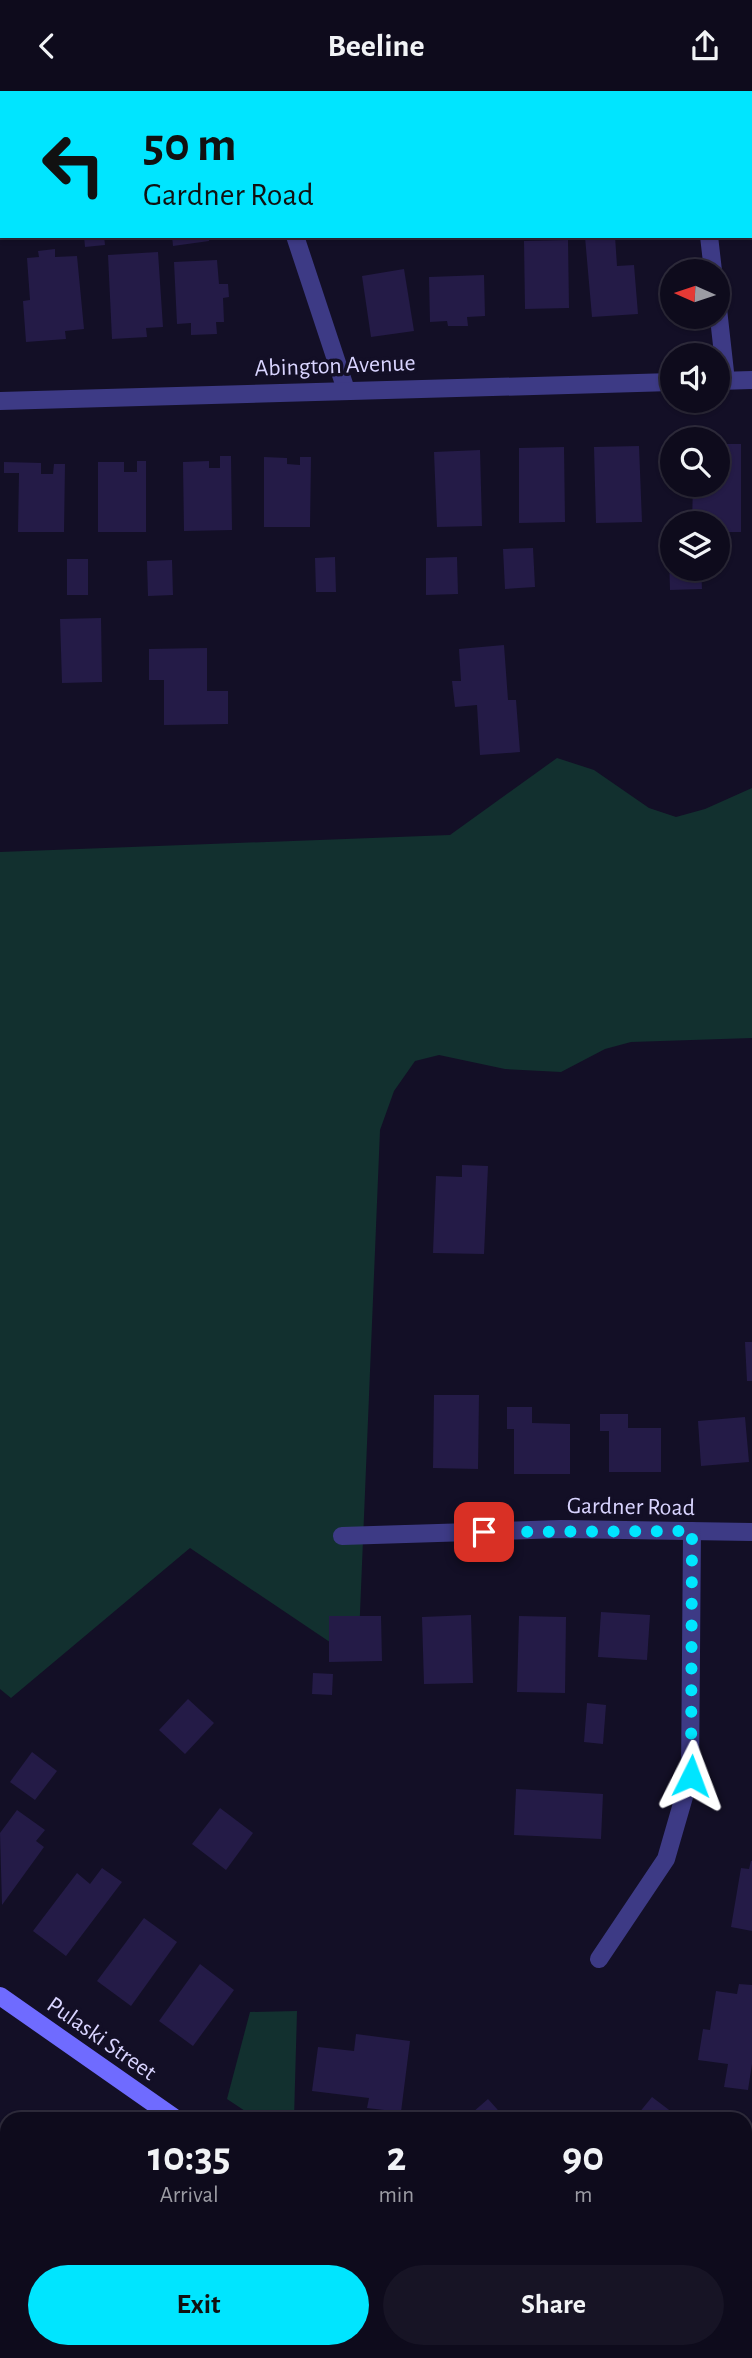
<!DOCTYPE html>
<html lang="en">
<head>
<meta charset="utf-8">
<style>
  body { margin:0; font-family:"Alegreya Sans",sans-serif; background:#171425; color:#f1f3f6; height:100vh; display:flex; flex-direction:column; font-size:26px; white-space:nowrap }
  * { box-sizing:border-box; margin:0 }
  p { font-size:23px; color:#9b9ba3 }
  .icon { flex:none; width:38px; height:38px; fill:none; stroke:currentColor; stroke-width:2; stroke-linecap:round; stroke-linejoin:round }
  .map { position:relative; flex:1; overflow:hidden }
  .drawer { position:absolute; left:0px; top:2021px; width:752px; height:247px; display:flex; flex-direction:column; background:#0e0b1c; border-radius:21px 21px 0 0; box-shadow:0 2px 5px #0004,0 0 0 2px #2e2b3b }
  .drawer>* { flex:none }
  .hud { position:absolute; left:0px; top:0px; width:752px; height:147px; box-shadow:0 2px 5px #0004,0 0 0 2px #2e2b3b; background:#00e5ff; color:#111; overflow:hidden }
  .needle { width:46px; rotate:273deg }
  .buttons { position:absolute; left:660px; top:168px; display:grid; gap:14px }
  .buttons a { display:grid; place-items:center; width:70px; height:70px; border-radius:50%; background:#0e0b1c; box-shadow:0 2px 5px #0004,0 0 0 2px #2e2b3b; font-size:35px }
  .pin { position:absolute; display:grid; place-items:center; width:60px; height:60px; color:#fff; margin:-30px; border-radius:14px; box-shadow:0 4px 10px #0006 }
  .me { position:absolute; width:77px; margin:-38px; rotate:3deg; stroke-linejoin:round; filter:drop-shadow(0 0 5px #0008) }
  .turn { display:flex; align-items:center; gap:24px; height:147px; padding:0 28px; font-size:32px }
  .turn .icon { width:91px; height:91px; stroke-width:2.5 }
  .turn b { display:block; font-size:49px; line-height:60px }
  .eta { display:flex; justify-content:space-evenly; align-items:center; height:119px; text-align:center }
  .eta b { font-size:42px; font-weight:600; line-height:49px }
  .primary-button { display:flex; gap:14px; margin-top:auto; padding:14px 28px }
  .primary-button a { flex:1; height:80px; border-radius:42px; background:#00e5ff; color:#111; font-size:28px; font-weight:600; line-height:80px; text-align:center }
  .primary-button a+a { background:#171425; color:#f1f3f6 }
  header { display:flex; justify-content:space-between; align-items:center; height:91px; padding:0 28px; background:#0e0b1c; font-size:32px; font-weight:600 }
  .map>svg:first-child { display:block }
</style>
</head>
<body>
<header><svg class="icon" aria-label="back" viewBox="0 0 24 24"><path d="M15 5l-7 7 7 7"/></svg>Beeline<svg class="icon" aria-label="share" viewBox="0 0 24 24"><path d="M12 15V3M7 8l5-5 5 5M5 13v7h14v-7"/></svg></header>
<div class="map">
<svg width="752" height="2267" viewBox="0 0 752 2267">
  <rect width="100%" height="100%" fill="#130f26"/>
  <g fill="#12302f">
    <path d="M557,667L594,679L649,717L676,726L705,718L752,697V947L631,951L605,958L561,981L505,978L439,964L415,970L394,1000L380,1039L358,1570L190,1457L11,1607L0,1598V761L450,744Z"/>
    <path d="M297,1920L294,2028H257L227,2008L250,1921Z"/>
  </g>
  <g fill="#241b47">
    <path d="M84,145H104L105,154L85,156Z"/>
    <path d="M172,145H209V150L173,155Z"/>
    <path d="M591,145H615L617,175L634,174L638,223L592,226L585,146Z"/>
    <path d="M568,149L569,217L525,218L524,150Z"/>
    <path d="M55,158V166L77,165L84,238L65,240L66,248L26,251L23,210L30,209L27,167L39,166L38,160Z"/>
    <path d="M158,161L163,236L146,237L147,246L112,248L108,164Z"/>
    <path d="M217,169L219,193H228L229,206L223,207L224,231H216L217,243L191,244V232L177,233L174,171Z"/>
    <path d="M404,178L414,240L371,246L362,185Z"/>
    <path d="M484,184L485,225L467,226L468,235H448L447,230L430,231L429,186Z"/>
    <path d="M718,353H741V441H718V432H692L693,394H718Z"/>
    <path d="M639,355L642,431L596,432L594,356Z"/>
    <path d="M564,356L565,431L519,432V357Z"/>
    <path d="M480,359L482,435L437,436L434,361Z"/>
    <path d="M220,365H231L232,439L184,440L183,371L209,370V377H220Z"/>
    <path d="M264,366L287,367V373L300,374V366H311L310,436H264Z"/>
    <path d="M137,370H146V441H98V371H124V381H137Z"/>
    <path d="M4,371L41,372V383H53L54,373H65L64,441H18L19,382H4Z"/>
    <path d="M533,457L535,496L505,498L503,458Z"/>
    <path d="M669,462H672V478H701L702,498L670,499Z"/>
    <path d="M335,466L336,501H316L315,467Z"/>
    <path d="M457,466L458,503L426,504V467Z"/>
    <rect x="67" y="468" width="21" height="36"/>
    <path d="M172,469L173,504L148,505L147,470Z"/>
    <path d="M101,527L102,591L62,592L60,528Z"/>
    <path d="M504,554L508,609H516L520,661L480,664L477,614L455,616L452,590H461L459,558Z"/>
    <path d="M207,557V600H228V633L164,634V589H149V558Z"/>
    <path d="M462,1074L488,1075L484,1163L433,1162L436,1085L462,1086Z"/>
    <path d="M745,1251H752V1290H747Z"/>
    <path d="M434,1304H479L478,1378L433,1377Z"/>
    <path d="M507,1316H532V1332L570,1333V1383H514V1338H507Z"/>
    <path d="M600,1323H628V1337H661V1381H609V1340H600Z"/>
    <path d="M745,1326L749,1371L701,1375L698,1330Z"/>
    <path d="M601,1521L650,1524L647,1569L598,1566Z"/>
    <path d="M471,1524L473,1592L424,1593L422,1526Z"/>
    <path d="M329,1525H381L382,1570L329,1571Z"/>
    <path d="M519,1525L566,1526L565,1602L517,1601Z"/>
    <path d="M313,1582L333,1583L332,1604L312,1603Z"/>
    <path d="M188,1608L214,1632L185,1663L159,1639Z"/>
    <path d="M587,1612L606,1614L603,1653L584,1651Z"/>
    <path d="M32,1661L57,1680L35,1709L10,1691Z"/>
    <path d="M516,1698L603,1703L601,1748L514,1744Z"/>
    <path d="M220,1717L253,1742L226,1779L192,1753Z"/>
    <path d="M17,1719L45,1739L36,1750L44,1756L2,1814L0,1742Z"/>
    <path d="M751,1770H752V1840L731,1836L741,1777L749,1778Z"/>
    <path d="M102,1777L122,1791L66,1865L33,1840L77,1782L90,1793Z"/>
    <path d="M144,1827L177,1851L131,1915L97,1890Z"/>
    <path d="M200,1873L234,1899L193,1955L159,1930Z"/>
    <path d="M739,1893L752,1894V1973L748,1999L724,1996L728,1973L698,1969L703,1938L710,1939L716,1900L737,1903Z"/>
    <path d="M356,1943L410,1950L401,2021L367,2017L369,2007L312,2000L318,1956L354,1960Z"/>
    <path d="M652,2006L681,2028H634Z"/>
    <path d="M488,2008L506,2028H465Z"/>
    <path d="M357,2261H375L383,2267H353Z"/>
    <path d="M674,2261H719L722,2263L720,2267H671Z"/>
  </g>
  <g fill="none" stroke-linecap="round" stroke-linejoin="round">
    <g stroke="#3d3a85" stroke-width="18">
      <path d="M277,0V2"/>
      <path d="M693,0V2"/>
      <path d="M295,145L346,299"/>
      <path d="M709,145L713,180"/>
      <path d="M718,218L726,290"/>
      <path d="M718,290L752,289"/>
      <path d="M0,310L672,291"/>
      <path d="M342,1445L561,1438L752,1441"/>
      <path d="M599,1868L666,1768L690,1685L692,1440"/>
    </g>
    <g stroke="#6f6bff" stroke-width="18">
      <path d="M0,1905L176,2028"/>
      <path d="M509,2261L518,2267"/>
    </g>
  </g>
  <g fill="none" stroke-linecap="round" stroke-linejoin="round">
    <path stroke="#00e5ff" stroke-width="12" stroke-dasharray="0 21.6" d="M484,1441L692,1440L691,1685"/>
  </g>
  <g text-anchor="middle" stroke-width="7" stroke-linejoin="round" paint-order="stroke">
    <g font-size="24" fill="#d9d4ff" stroke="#130f26">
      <text transform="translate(335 274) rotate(-2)" y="8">Abington Avenue</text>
      <text transform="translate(631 1415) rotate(1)" y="8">Gardner Road</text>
      <text transform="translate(102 1947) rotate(35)" y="8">Pulaski Street</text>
    </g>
  </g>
</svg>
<div class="buttons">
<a><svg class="needle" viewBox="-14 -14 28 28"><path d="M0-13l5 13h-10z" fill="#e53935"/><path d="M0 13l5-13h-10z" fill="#9b9ba3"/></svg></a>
<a><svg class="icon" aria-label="sound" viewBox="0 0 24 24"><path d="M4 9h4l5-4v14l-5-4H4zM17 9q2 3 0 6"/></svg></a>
<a><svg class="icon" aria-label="search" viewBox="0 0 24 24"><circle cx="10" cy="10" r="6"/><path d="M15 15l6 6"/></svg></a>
<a><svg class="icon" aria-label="layers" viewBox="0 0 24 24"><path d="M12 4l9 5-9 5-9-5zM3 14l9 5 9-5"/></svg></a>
</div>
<div class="pin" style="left:484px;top:1441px;background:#d93025"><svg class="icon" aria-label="arrive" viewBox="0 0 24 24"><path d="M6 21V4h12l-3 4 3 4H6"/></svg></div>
<svg class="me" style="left:691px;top:1685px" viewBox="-20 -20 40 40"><path d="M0-17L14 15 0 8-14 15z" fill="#00e5ff" stroke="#fff" stroke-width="4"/></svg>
<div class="hud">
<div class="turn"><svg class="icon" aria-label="left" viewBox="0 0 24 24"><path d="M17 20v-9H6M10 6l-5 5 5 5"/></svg><div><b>50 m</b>Gardner Road</div></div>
</div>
<section class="drawer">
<div class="eta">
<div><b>10:35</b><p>Arrival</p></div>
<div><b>2</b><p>min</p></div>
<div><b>90</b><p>m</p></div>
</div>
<div class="primary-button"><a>Exit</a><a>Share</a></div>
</section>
</div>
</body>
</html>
